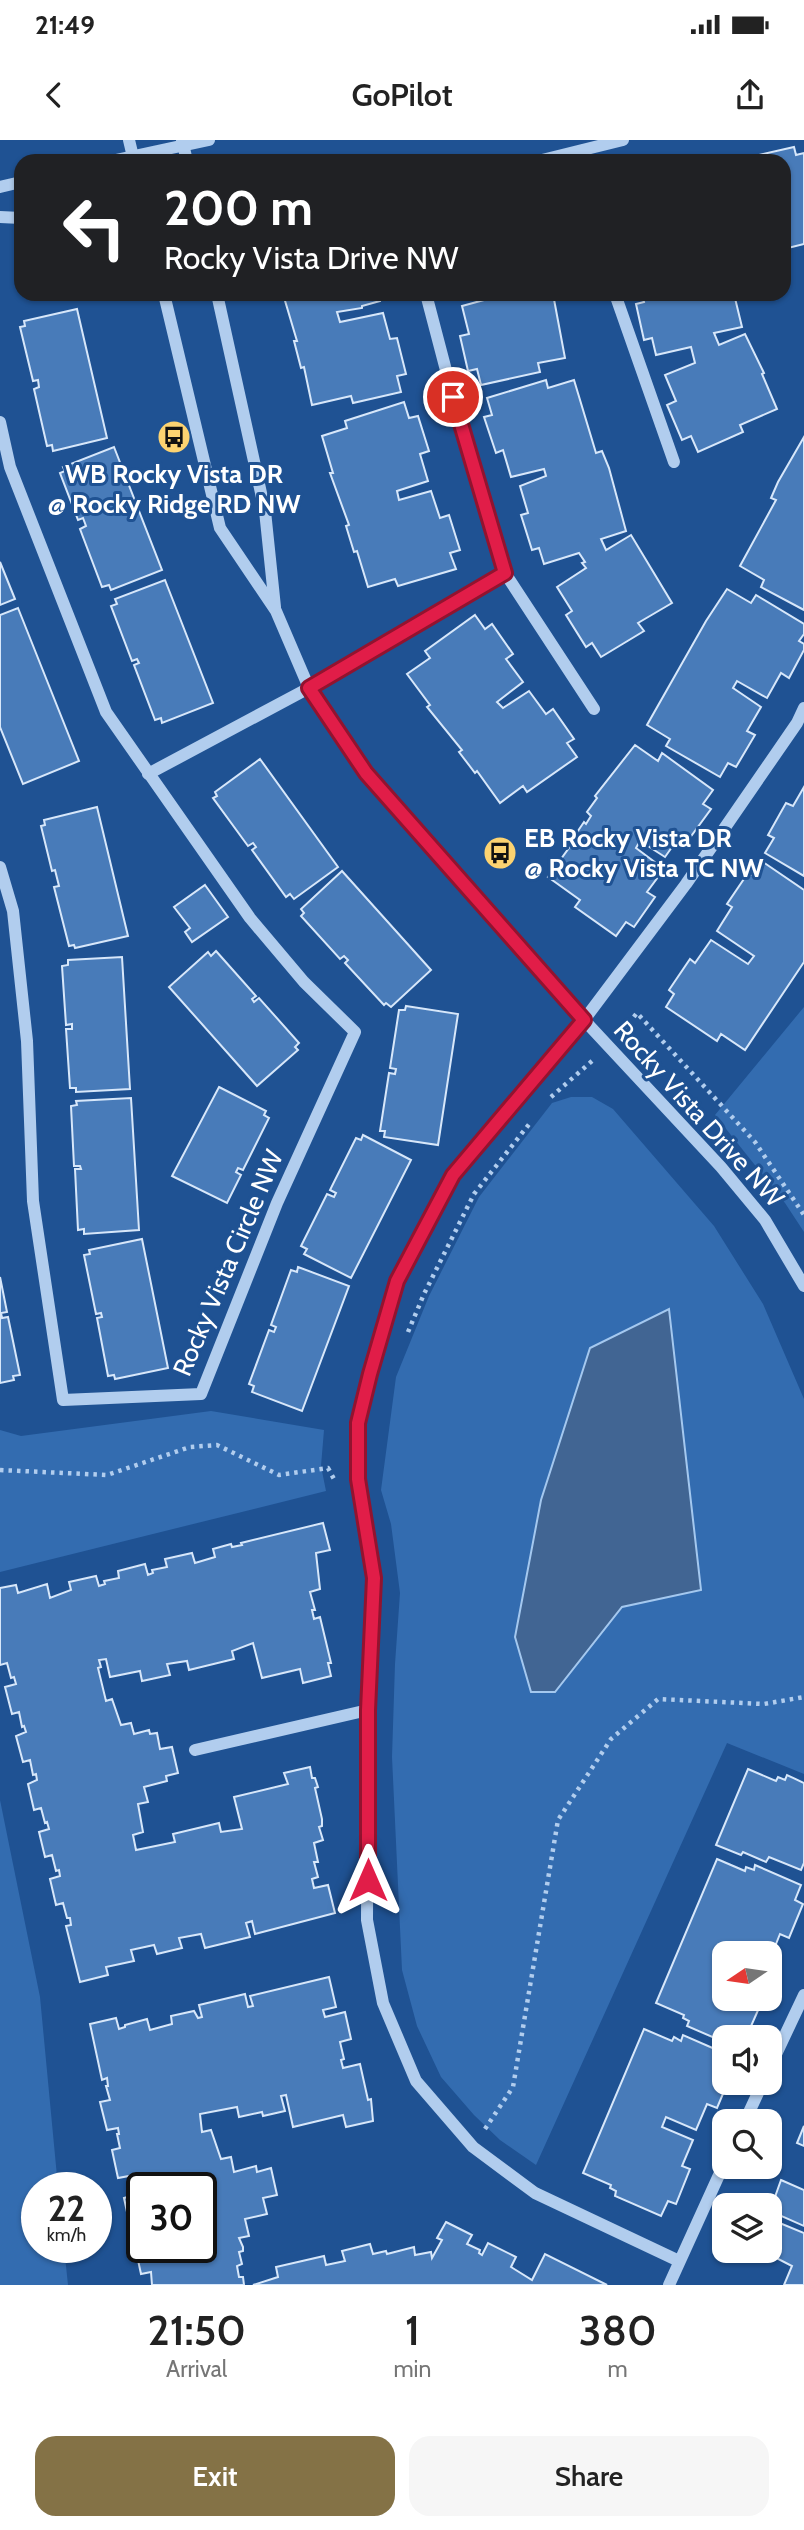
<!DOCTYPE html>
<html lang="en">
<head>
<meta charset="utf-8">
<style>
  body { margin:0; font-family:Cabin,sans-serif; background:#f6f6f6; color:#222; height:100vh; display:flex; flex-direction:column; font-size:26px; white-space:nowrap }
  * { box-sizing:border-box; margin:0 }
  p { font-size:23px; color:#767676 }
  .icon { flex:none; width:38px; height:38px; fill:none; stroke:currentColor; stroke-width:2; stroke-linecap:round; stroke-linejoin:round }
  .map { position:relative; height:2145px; overflow:hidden }
  .panel { display:flex; flex-direction:column; background:#fff; flex:1 }
  .panel>* { flex:none }
  .banner { position:absolute; left:14px; top:14px; width:777px; height:147px; border-radius:21px; box-shadow:0 2px 5px #0004; background:#202124; color:#fff; overflow:hidden }
  .needle { width:46px; rotate:257deg }
  .buttons { position:absolute; left:712px; top:1801px; display:grid; gap:14px }
  .buttons a { display:grid; place-items:center; width:70px; height:70px; border-radius:14px; background:#fff; box-shadow:0 2px 5px #0004; font-size:35px }
  .speed { position:absolute; left:21px; top:2032px; display:flex; gap:14px; font-size:35px; font-weight:700; text-align:center }
  .speed>* { display:grid; place-content:center; width:91px; height:91px; border-radius:50%; background:#fff; box-shadow:0 2px 5px #0004; line-height:1 }
  .speed small { font-size:18px; font-weight:400 }
  .speed .limit { border:4px solid #111; border-radius:10px; background:#fff; color:#111 }
  .pin { position:absolute; display:grid; place-items:center; width:60px; height:60px; color:#fff; margin:-30px; border:4px solid #fff; border-radius:50%; box-shadow:0 2px 7px #0007 }
  .me { position:absolute; width:77px; margin:-38px; rotate:0deg; stroke-linejoin:round; filter:drop-shadow(0 0 5px #0008) }
  .turn { display:flex; align-items:center; gap:24px; height:147px; padding:0 35px; font-size:32px }
  .turn .icon { width:91px; height:91px; stroke-width:2.5 }
  .turn b { display:block; font-size:49px; line-height:60px }
  .eta { display:flex; justify-content:space-evenly; align-items:center; height:119px; text-align:center }
  .eta b { font-size:42px; font-weight:600; line-height:49px }
  .button { display:flex; gap:14px; margin-top:auto; padding:14px 35px }
  .button a { flex:1; height:80px; border-radius:21px; background:#847246; color:#fff; font-size:28px; font-weight:600; line-height:80px; text-align:center }
  .button a+a { background:#f6f6f6; color:#222 }
  .status { display:flex; justify-content:space-between; align-items:center; height:49px; padding:0 35px; background:#fff; direction:ltr }
  .status svg { height:19px; fill:currentColor }
  header { display:flex; justify-content:space-between; align-items:center; height:91px; padding:0 35px; background:#fff; font-size:32px; font-weight:600 }
  .map>svg:first-child { display:block }
</style>
</head>
<body>
<div class="status"><b>21:49</b><svg viewBox="0 0 49 12"><path d="M0 12V9h3v3zM5 12V6h3v6zM10 12V3h3v9zM15 12V0h3v12zM26 1h20v11H26zM47 4h2v5h-2z"/></svg></div>
<header><svg class="icon" aria-label="back" viewBox="0 0 24 24"><path d="M15 5l-7 7 7 7"/></svg>GoPilot<svg class="icon" aria-label="share" viewBox="0 0 24 24"><path d="M12 15V3M7 8l5-5 5 5M5 13v7h14v-7"/></svg></header>
<div class="map">
<svg width="804" height="2145" viewBox="0 0 804 2145">
  <rect width="100%" height="100%" fill="#1f5293"/>
  <g fill="#336cb0">
    <path d="M804,867V1092L785,1063L715,975Z"/>
    <path d="M571,957H592L613,969L714,1086L763,1164L804,1259V1634L727,1603L536,2025L500,2000L474,1975L441,1937L417,1886L402,1830L392,1617L395,1524L400,1453L391,1384L381,1350L396,1237L429,1156L479,1057L552,963Z"/>
    <path d="M211,1271L324,1290L321,1326L326,1351L0,1432V1290L21,1296Z"/>
    <path d="M0,1660L40,1857L58,2047L37,2048V2107H64L68,2145H0Z"/>
  </g>
  <path fill="#416593" stroke="#a4c8ef" stroke-width="2" d="M669,1169L701,1450L622,1467L555,1552H531L515,1497L541,1360L590,1208Z"/>
  <g fill="#487bb9" stroke="#d7e7fa" stroke-width="2">
    <path d="M794,7L796,15L804,13V104L784,109V21H760L759,15Z"/>
    <path d="M283,154H379L380,161L362,166V168L337,172L340,182L383,173L390,199L397,198L406,234L397,236L401,252L353,263L351,256L312,265L304,227L301,228L294,201H297Z"/>
    <path d="M553,154L565,218L538,223L540,232L481,245L477,229L468,231L460,196L469,194L462,166L506,154Z"/>
    <path d="M642,154H734L742,187L714,193L719,205L745,194L764,233L762,234L777,269L740,285L743,292L698,312L691,296L682,300L667,265L676,261L665,235L695,223L691,207L656,215L652,198L644,200L636,164L644,162Z"/>
    <path d="M77,169L107,298L53,311L52,305L47,306L34,249L39,247L38,240L33,241L20,187L25,186L24,181Z"/>
    <path d="M546,240L548,248L574,240L596,313L602,311L609,328L626,391L601,399L606,410L631,395L672,463L638,483L644,491L601,517L592,503L586,507L566,475L572,471L557,447L586,428L582,423L585,422L579,413L544,424L539,408L532,410L521,375L528,373L520,346L546,336L544,329L511,337L503,310L496,313L484,277L492,275L487,258Z"/>
    <path d="M404,262L409,278L418,276L429,311L420,314L428,341L397,351L399,360L431,351L440,378L449,375L460,410L450,413L456,429L398,446L395,439L368,447L357,411L354,412L346,386L349,385L330,333H333L322,296L347,288L345,281Z"/>
    <path d="M804,297V470L761,447L764,440L740,426L776,360L771,358L778,342Z"/>
    <path d="M114,307L162,430L111,450L109,445L102,447L80,389L86,386L83,378L78,380L60,333L65,331L63,327Z"/>
    <path d="M0,422L15,459L0,465Z"/>
    <path d="M165,440L213,563L162,583L161,578L155,580L134,525L139,523L137,519L132,521L111,466L117,464L115,459Z"/>
    <path d="M727,449L751,463L756,455L804,484V494L799,501L804,504V510L789,538L781,533L767,558L737,541L733,548L761,567L747,591L755,595L736,627L728,623L720,637L666,606L670,599L647,585L706,481Z"/>
    <path d="M18,468L79,621L23,644L0,587V475Z"/>
    <path d="M475,475L485,489L492,484L513,514L506,519L523,542L497,562L503,568L529,551L546,574L553,569L574,599L567,603L577,617L527,652L523,646L500,663L477,631L475,633L459,612L462,610L427,567L430,565L407,534L430,518L425,511Z"/>
    <path d="M635,605L658,621L662,613L713,650L703,664L711,669L689,699L682,693L665,717L640,701L636,708L664,729L647,752L655,757L634,787L626,782L616,796L575,767L580,760L548,737L571,705L569,704L584,682L586,684L591,676L587,672L597,658L595,656Z"/>
    <path d="M260,619L338,727L294,759L290,754L286,757L252,710L256,707L253,703L248,706L213,658L217,656L215,652Z"/>
    <path d="M804,647V736L765,713L774,698L768,695L786,663L793,666Z"/>
    <path d="M97,667L128,796L75,808L74,805L69,806L54,747L59,746L55,730L52,731L41,686L45,685L44,680Z"/>
    <path d="M763,722L804,750V822L745,910L721,894L717,901L666,867L674,854L669,850L690,819L695,823L711,800L748,824L754,816L717,791L732,767L727,764L748,733L754,736Z"/>
    <path d="M342,731L431,830L391,867L386,863L384,865L345,823L348,820L344,816L340,819L301,776L304,773L301,769Z"/>
    <path d="M205,745L228,777L192,802L185,792L190,788L174,767Z"/>
    <path d="M216,811L256,856L252,859L254,862L259,858L299,903L295,907L298,910L257,946L169,847L208,812L211,816Z"/>
    <path d="M122,817L130,949L76,952V948H70L66,889H72V884L66,885L62,826L68,825V820Z"/>
    <path d="M406,866L458,874L438,1005L384,997L385,991H380L389,933L395,934L396,929L390,928L399,870H405Z"/>
    <path d="M219,947L266,971L264,975L269,978L243,1030L238,1028L236,1032L241,1035L227,1063L172,1036Z"/>
    <path d="M131,958L139,1090L84,1094V1089L78,1090L75,1029H81L80,1026H74L71,966L77,965L76,961Z"/>
    <path d="M363,995L411,1020L351,1138L304,1114L307,1109L301,1106L327,1054L334,1057L336,1053L330,1050L356,998L361,1000Z"/>
    <path d="M142,1099L168,1228L115,1239L114,1235L108,1236L97,1178L102,1177L101,1173L96,1174L84,1115L90,1114L89,1110Z"/>
    <path d="M298,1127L349,1146L302,1271L252,1252L254,1246L249,1244L269,1190L274,1192L276,1187L271,1185L291,1130L297,1132Z"/>
    <path d="M0,1137L7,1172L1,1173L2,1178L8,1177L20,1235L13,1236L14,1240L0,1243Z"/>
    <path d="M323,1383L330,1410L316,1413L320,1449L310,1452L315,1470H312L314,1479L320,1477L331,1523H328L331,1536L303,1543L300,1529L262,1538L253,1503L232,1511L234,1519L189,1530L187,1521L167,1524L170,1535L142,1541L140,1531L110,1537L106,1519L99,1520L101,1527L98,1528L106,1561L112,1559L121,1585L131,1583L134,1594L149,1590L150,1594L157,1593L160,1609L172,1607L178,1633L166,1636L167,1641L144,1647L148,1662L138,1664L143,1692L133,1695L136,1710L175,1702L173,1694L219,1683L221,1692L242,1689L234,1657L288,1644L284,1633L310,1627L312,1638H315L318,1647L315,1648L322,1679V1686L319,1687L323,1700L314,1703L318,1722H314L318,1737L312,1739L314,1748L328,1745L335,1773L255,1794L252,1781L246,1783L250,1797L205,1808L201,1794L179,1798L182,1808L157,1814L154,1805L131,1810L134,1821L106,1827L108,1835L80,1842L66,1786L71,1785L70,1778H67L63,1763L56,1765L50,1739L60,1736L59,1730L56,1731L52,1715L45,1717L39,1692L49,1689L47,1682L45,1683L41,1668L34,1670L28,1644L37,1640L36,1634L33,1635L30,1620L23,1622L16,1596L26,1592L24,1586L22,1587L19,1572L12,1574L5,1547L16,1544L14,1537L11,1538L7,1523L0,1525V1448L16,1445L18,1453L47,1444L50,1458L71,1450L69,1442L96,1436L99,1446L105,1444L104,1441L119,1438L118,1431L145,1424L148,1435L153,1433L152,1430L167,1427L165,1419L192,1413L195,1423L215,1417L213,1409L231,1404L232,1407L242,1405L241,1403Z"/>
    <path d="M748,1629L776,1641L778,1637L785,1640L787,1635L804,1643V1723L801,1730L769,1717L766,1722L743,1712L741,1715L716,1705Z"/>
    <path d="M717,1719L745,1731L746,1727L754,1730L755,1725L801,1745L795,1760L803,1764L789,1798L780,1794L770,1819V1813H753L739,1807L737,1813H724V1858L763,1859L748,1893L740,1890L737,1897H724V1902L687,1886L689,1881L683,1878L684,1875L656,1863Z"/>
    <path d="M329,1837L336,1867L323,1870L325,1877L345,1872L351,1899L340,1902L344,1919L341,1920L343,1928L360,1924L368,1960L371,1959L373,1981L346,1987L343,1975L293,1987L286,1955L281,1956L285,1971L263,1976L262,1972L239,1977L237,1967L200,1974L202,1992L211,1990L221,2019L231,2017L234,2032L256,2026L257,2032L271,2028L277,2055L263,2058L267,2074L245,2079L249,2096L239,2098L243,2107V2111L239,2112L242,2124L237,2126L239,2137H243L244,2145H152L151,2132L141,2134L135,2106L201,2107V2048H142V2100L140,2084L130,2086L124,2058L131,2056L128,2042L130,2041L129,2036L118,2038L112,2010L120,2008L117,1994H119L118,1988L107,1990L100,1962L110,1960L106,1946H108L107,1938L102,1940L90,1884L116,1878L119,1889L125,1887V1885L147,1879L150,1890L172,1884L171,1876L194,1871L198,1878L202,1877L199,1865L245,1854L248,1867L253,1866L250,1856Z"/>
    <path d="M644,1889L672,1901L674,1897L681,1901L683,1895L724,1913L723,1931L724,1942H728L717,1968L707,1964L696,1990L666,1977L662,1987L693,2000L682,2026L690,2029L676,2064L668,2061L661,2076L615,2056L616,2051L610,2048L611,2045L583,2033Z"/>
    <path d="M804,1986V2006L797,2003Z"/>
    <path d="M781,2040L804,2050V2086L770,2071Z"/>
    <path d="M770,2079L804,2093V2145H784L792,2126L761,2110H770Z"/>
    <path d="M446,2082L472,2095L467,2104L480,2110L479,2113L482,2115L488,2103L516,2117L511,2127L532,2140L545,2114L607,2145H253L278,2137L276,2127L324,2116L326,2125L345,2121L342,2111L370,2104L373,2114L386,2111L387,2114L414,2107L415,2115L431,2112L432,2118L442,2100L437,2098Z"/>
  </g>
  <g fill="none" stroke-linecap="round" stroke-linejoin="round">
    <g stroke="#b1cdee" stroke-width="4.5" stroke-dasharray="3.5 5" stroke-linecap="butt">
      <path d="M623,890L637,873L755,1002L804,1075"/>
      <path d="M551,957L592,921"/>
      <path d="M408,1192L424,1154L474,1054L530,983"/>
      <path d="M0,1330L107,1335L190,1307L217,1305L279,1335L328,1328L335,1341"/>
      <path d="M485,1989L513,1947L558,1680L611,1599L658,1559L764,1564L804,1557"/>
    </g>
    <g stroke="#b1cdee" stroke-width="12">
      <path d="M129,0L134,21"/>
      <path d="M182,0L187,21"/>
      <path d="M111,21L209,0"/>
      <path d="M538,21L623,0"/>
      <path d="M0,47L21,42"/>
      <path d="M0,77L21,78"/>
      <path d="M164,154L220,388L276,471L309,548L366,633L584,880L721,1027L765,1080L804,1146"/>
      <path d="M217,154L265,371L275,467"/>
      <path d="M426,154L453,257L505,433L594,569"/>
      <path d="M615,154L674,322"/>
      <path d="M0,282L10,327L106,572L250,778L304,842L355,892L277,1063L201,1254L63,1260L33,1061L27,901L13,771L0,727"/>
      <path d="M148,634L309,548L505,433"/>
      <path d="M195,1610L368,1570"/>
      <path d="M770,1927L804,1855"/>
      <path d="M745,1981L763,1942"/>
      <path d="M679,2121L535,2053L473,2007L416,1941L383,1863L367,1780L368,1570L374,1438L358,1339V1283L397,1141L453,1035L584,880L686,744L797,583L804,568"/>
      <path d="M669,2145L724,2024"/>
    </g>
  </g>
  <g fill="none" stroke-linecap="round" stroke-linejoin="round">
    <defs>
      <path id="route" d="M368,1740V1570L374,1438L358,1339V1283L370,1234L397,1141L453,1035L584,880L366,633L309,548L505,433L453,257"/>
    </defs>
    <use href="#route" stroke="#92132f" stroke-width="18"/>
    <use href="#route" stroke="#e11d48" stroke-width="12"/>
  </g>
  <defs>
    <symbol id="bus-disc" viewBox="-11 -11 22 22"><circle r="9.5" fill="#fcd371" stroke="#1f5293"/><path d="M-5-6H5V4H4V6H2V4H-2V6H-4V4H-5ZM-3.5-4V0h7V-4ZM-3.5 1.2v1.5H-2V1.2ZM2 1.2v1.5H3.5V1.2Z" fill="#111"/></symbol>
  </defs>
  <g fill-rule="evenodd">
    <use href="#bus-disc" x="155" y="278" width="38" height="38"/>
    <use href="#bus-disc" x="481" y="694" width="38" height="38"/>
  </g>
  <g text-anchor="middle" stroke-width="6" stroke-linejoin="round" paint-order="stroke">
    <g font-size="26" font-weight="bold" fill="#fff" stroke="#1f5293">
      <text x="174" y="343">WB Rocky Vista DR<tspan x="174" dy="30">@ Rocky Ridge RD NW</tspan></text>
      <text x="524" y="707" text-anchor="start">EB Rocky Vista DR<tspan x="524" dy="30">@ Rocky Vista TC NW</tspan></text>
    </g>
    <g font-size="26" fill="#fff" stroke="#1f5293">
      <text transform="translate(699 974) rotate(48)" y="9">Rocky Vista Drive NW</text>
      <text transform="translate(228 1123) rotate(-67)" y="9">Rocky Vista Circle NW</text>
    </g>
  </g>
</svg>
<div class="buttons">
<a><svg class="needle" viewBox="-14 -14 28 28"><path d="M0-13l5 13h-10z" fill="#e53935"/><path d="M0 13l5-13h-10z" fill="#767676"/></svg></a>
<a><svg class="icon" aria-label="sound" viewBox="0 0 24 24"><path d="M4 9h4l5-4v14l-5-4H4zM17 9q2 3 0 6"/></svg></a>
<a><svg class="icon" aria-label="search" viewBox="0 0 24 24"><circle cx="10" cy="10" r="6"/><path d="M15 15l6 6"/></svg></a>
<a><svg class="icon" aria-label="layers" viewBox="0 0 24 24"><path d="M12 4l9 5-9 5-9-5zM3 14l9 5 9-5"/></svg></a>
</div>
<div class="speed"><div>22<small>km/h</small></div><div class="limit">30</div></div>
<div class="pin" style="left:453px;top:257px;background:#d93025"><svg class="icon" aria-label="arrive" viewBox="0 0 24 24"><path d="M6 21V4h12l-3 4 3 4H6"/></svg></div>
<svg class="me" style="left:368px;top:1740px" viewBox="-20 -20 40 40"><path d="M0-17L14 15 0 8-14 15z" fill="#e11d48" stroke="#fff" stroke-width="4"/></svg>
<div class="banner">
<div class="turn"><svg class="icon" aria-label="left" viewBox="0 0 24 24"><path d="M17 20v-9H6M10 6l-5 5 5 5"/></svg><div><b>200 m</b>Rocky Vista Drive NW</div></div>
</div>
</div>
<section class="panel">
<div class="eta">
<div><b>21:50</b><p>Arrival</p></div>
<div><b>1</b><p>min</p></div>
<div><b>380</b><p>m</p></div>
</div>
<div class="button"><a>Exit</a><a>Share</a></div>
</section>
</body>
</html>
